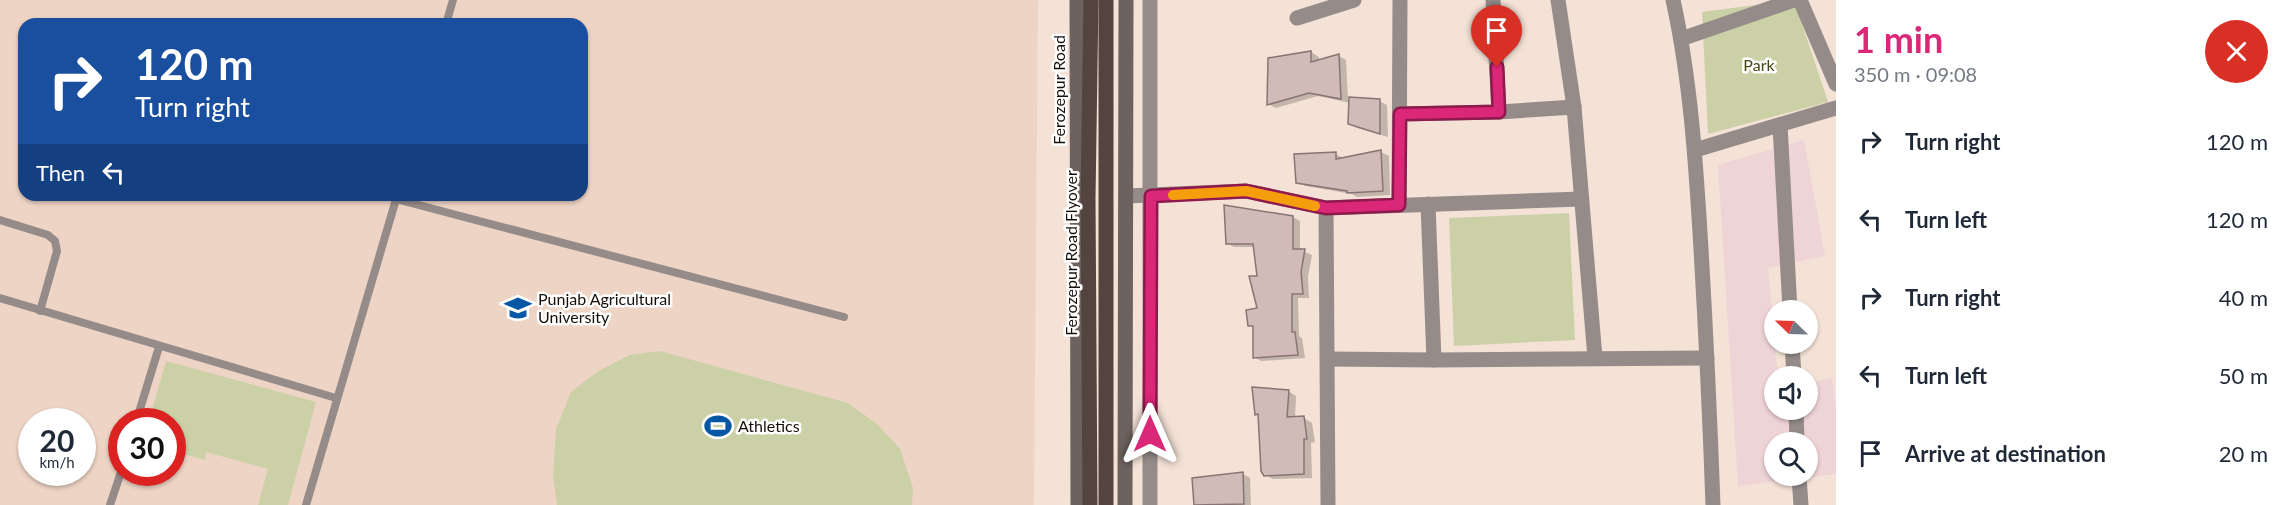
<!DOCTYPE html>
<html lang="en">
<head>
<meta charset="utf-8">
<style>
  body { margin:0; font-family:Lato,sans-serif; background:#f6f6f7; color:#1f2937; height:100vh; display:flex; flex-direction:column; font-size:22px; white-space:nowrap }
  * { box-sizing:border-box; margin:0 }
  p { font-size:20px; color:#747a83 }
  .icon { flex:none; width:33px; height:33px; fill:none; stroke:currentColor; stroke-width:2; stroke-linecap:round; stroke-linejoin:round }
  .map { position:relative; flex:1; overflow:hidden }
  .drawer { display:flex; flex-direction:column; background:#fff; width:450px }
  .drawer>* { flex:none }
  .hud { position:absolute; left:18px; top:18px; width:570px; height:183px; border-radius:18px; box-shadow:0 2px 4px #0004; background:#1a4fa0; color:#fff; overflow:hidden }
  .needle { width:39px; rotate:293deg }
  .controls { position:absolute; left:1764px; top:300px; display:grid; gap:12px }
  .controls a { display:grid; place-items:center; width:54px; height:54px; border-radius:50%; background:#fff; box-shadow:0 2px 4px #0004; font-size:30px }
  .speed { position:absolute; left:18px; top:408px; display:flex; gap:12px; font-size:30px; font-weight:700; text-align:center }
  .speed>* { display:grid; place-content:center; width:78px; height:78px; border-radius:50%; background:#fff; box-shadow:0 2px 4px #0004; line-height:1 }
  .speed small { font-size:15px; font-weight:400 }
  .speed .limit { border:9px solid #d22; background:#fff; color:#111 }
  .pin { position:absolute; display:grid; place-items:center; width:51px; height:51px; color:#fff; margin:-62px -26px; border-radius:50% 50% 50% 0; rotate:-45deg; box-shadow:0 0 6px #0007 }
  .pin .icon { rotate:45deg }
  .me { position:absolute; width:66px; margin:-33px; rotate:0deg; stroke-linejoin:round; filter:drop-shadow(0 0 4px #0008) }
  .turn { display:flex; align-items:center; gap:21px; height:126px; padding:0 18px; font-size:27px }
  .turn .icon { width:78px; height:78px; stroke-width:2.5 }
  .turn b { display:block; font-size:42px; line-height:51px }
  .then { display:flex; align-items:center; height:57px; padding:0 18px; background:#0003; gap:12px; font-size:22px }
  .round { display:grid; place-items:center; flex:none; width:63px; height:63px; border-radius:32px; background:#f6f6f7 }
  .head { display:flex; align-items:center; justify-content:space-between; height:102px; padding:0 18px }
  h1 { font-size:36px; font-weight:700; line-height:45px; color:#db2777 }
  ul { padding:0; list-style:none }
  li { display:flex; align-items:center; gap:18px; height:78px; padding:0 18px }
  li div { flex:1 }
  li b { display:block; font-size:22px }
  li em { font-style:normal }
  main { display:flex; flex:1; min-height:0 }
  .map>svg:first-child { display:block }
</style>
</head>
<body>
<main>
<div class="map">
<svg width="1836" height="505" viewBox="0 0 1836 505">
  <rect width="100%" height="100%" fill="#f4e2d7"/>
  <path fill="#efd4d7" fill-rule="evenodd" d="M1804,140L1825,256L1768,268L1778,376H1774V410H1808V383L1832,378L1836,407V474L1738,486L1718,165ZM1774,442H1808V476H1774Z"/>
  <path fill="#eed4c5" fill-rule="evenodd" d="M0,0H1038L1034,505H0ZM24,24H582V195H24ZM32,422H82V472H32ZM122,422H172V472H122Z"/>
  <g fill="#ccd0a7">
    <path d="M1794,0L1828,102L1708,134L1702,12Z"/>
    <path d="M1569,213L1575,340L1454,346L1449,218Z"/>
    <path d="M660,351L848,403L877,424L900,449L913,488L912,505H557L553,476L556,429L571,392L597,372L629,355Z"/>
    <path d="M166,361L316,402L288,505H258L268,469L206,452L205,460L173,451L172,422L149,421Z"/>
  </g>
  <g fill="#0003">
    <path d="M1311,52L1319,57V61L1339,56L1346,60L1348,99L1379,101L1387,105L1388,137L1357,128L1349,123L1350,103L1318,96L1276,108L1268,104Z"/>
    <path d="M1381,152L1389,156L1390,195L1357,197L1352,194L1306,186L1297,182L1335,154L1343,158Z"/>
    <path d="M1293,217L1300,221V250L1312,255L1308,277L1309,298H1298L1299,336L1302,338L1305,358L1261,361L1254,357V328L1250,325L1259,310V277L1255,247H1234L1227,243Z"/>
    <path d="M1288,391L1296,396L1295,419L1304,418L1312,423L1315,442L1311,443L1312,478L1273,479L1265,475L1259,416L1256,414Z"/>
    <path d="M1243,474L1250,478L1251,505H1195L1194,479Z"/>
  </g>
  <g fill="#d1bbb9" stroke="#887573" stroke-width="1.5">
    <path d="M1311,51V62L1339,54L1341,99L1309,93L1267,105L1268,58Z"/>
    <path d="M1349,97L1380,99V134L1348,124Z"/>
    <path d="M1381,150L1383,191L1347,193V191L1296,183L1294,154L1336,152V159Z"/>
    <path d="M1224,205L1293,216V249H1305L1301,272L1303,294H1292V332H1295L1298,355L1253,358V326H1248L1246,310L1257,308L1249,276H1257L1253,244H1226Z"/>
    <path d="M1252,387L1289,390L1287,417L1304,416L1307,439H1304V474L1264,476L1261,471L1258,414L1255,415Z"/>
    <path d="M1243,472L1244,504L1194,505L1192,478Z"/>
  </g>
  <g fill="none" stroke-linecap="round" stroke-linejoin="round">
    <g stroke="#958c8a" stroke-width="8">
      <path d="M446,24L453,0"/>
      <path d="M396,199L844,317"/>
      <path d="M0,220L48,235L55,241L57,251L40,311"/>
      <path d="M0,298L336,398"/>
      <path d="M136,422L159,347"/>
      <path d="M110,505L122,469"/>
      <path d="M306,505L397,196"/>
    </g>
    <g stroke="#958c8a" stroke-width="15">
      <path d="M1493,0L1499,112"/>
      <path d="M1558,0L1574,107L1595,358"/>
      <path d="M1673,0C1691,82 1696,166 1701,249C1706,335 1710,420 1713,505"/>
      <path d="M1800,0L1836,84"/>
      <path d="M1297,18L1354,0"/>
      <path d="M1681,39L1794,0"/>
      <path d="M1400,114L1499,112L1574,107"/>
      <path d="M1780,125L1790,310"/>
      <path d="M1695,150L1836,108"/>
      <path d="M1126,196L1246,191L1326,208L1581,199"/>
      <path d="M1428,204L1434,360"/>
      <path d="M1399,205L1400,0"/>
      <path d="M1326,208L1328,505"/>
      <path d="M1792,344L1794,376"/>
      <path d="M1328,359L1434,360L1707,358"/>
      <path d="M1796,410L1797,442"/>
      <path d="M1799,476L1801,505"/>
      <path d="M1150,505V0"/>
    </g>
    <g stroke="#6e625e" stroke-width="15">
      <path d="M1077,0L1078,505"/>
      <path d="M1125,505L1126,0"/>
    </g>
    <g stroke="#534440" stroke-width="15">
      <path d="M1106,0V505"/>
      <path d="M1090,505L1088,199L1091,0"/>
    </g>
  </g>
  <g fill="none" stroke-linecap="round" stroke-linejoin="round">
    <defs>
      <path id="route" d="M1150,434L1151,196L1246,191L1326,208L1399,205L1400,114L1499,112L1497,67"/>
    </defs>
    <use href="#route" stroke="#8e194d" stroke-width="15"/>
    <use href="#route" stroke="#db2777" stroke-width="10"/>
    <path stroke="#f59e0b" stroke-width="10" d="M1173,195L1246,191L1315,206"/>
  </g>
  <defs>
    <symbol id="university-bare" viewBox="-9 -9 18 18"><path d="M0-5L7-2L0 1L-7-2ZM-4 1L0 2.5L4 1V4Q0 6-4 4Z" fill="#0457a5" stroke="#fff" stroke-width="2.5" paint-order="stroke"/></symbol>
    <symbol id="stadium-bare" viewBox="-9 -9 18 18"><path d="M0-5a6.5 5 0 1 0 0 10a6.5 5 0 1 0 0-10ZM-3.5-1.8h7v3.6h-7Z" fill="#0457a5" stroke="#fff" stroke-width="2.5" paint-order="stroke"/></symbol>
  </defs>
  <g fill-rule="evenodd">
    <use href="#university-bare" x="499" y="289" width="38" height="38"/>
    <use href="#stadium-bare" x="699" y="407" width="38" height="38"/>
  </g>
  <g text-anchor="middle" stroke-width="5" stroke-linejoin="round" paint-order="stroke">
    <g font-size="16" fill="#454810" stroke="#fff">
      <text x="1759" y="71">Park</text>
    </g>
    <g font-size="16" fill="#150f0b" stroke="#fff">
      <text transform="translate(1059 90) rotate(-90)" y="6">Ferozepur Road</text>
      <text transform="translate(1071 253) rotate(-90)" y="6">Ferozepur Road Flyover</text>
    </g>
    <g font-size="16" fill="#150f0b" stroke="#fff" text-anchor="start">
      <text x="538" y="305">Punjab Agricultural<tspan x="538" dy="18">University</tspan></text>
      <text x="738" y="432">Athletics</text>
    </g>
  </g>
</svg>
<div class="controls">
<a><svg class="needle" viewBox="-14 -14 28 28"><path d="M0-13l5 13h-10z" fill="#e53935"/><path d="M0 13l5-13h-10z" fill="#747a83"/></svg></a>
<a><svg class="icon" aria-label="sound" viewBox="0 0 24 24"><path d="M4 9h4l5-4v14l-5-4H4zM17 9q2 3 0 6"/></svg></a>
<a><svg class="icon" aria-label="search" viewBox="0 0 24 24"><circle cx="10" cy="10" r="6"/><path d="M15 15l6 6"/></svg></a>
</div>
<div class="speed"><div>20<small>km/h</small></div><div class="limit">30</div></div>
<div class="pin" style="left:1497px;top:67px;background:#d93025"><svg class="icon" aria-label="arrive" viewBox="0 0 24 24"><path d="M6 21V4h12l-3 4 3 4H6"/></svg></div>
<svg class="me" style="left:1150px;top:434px" viewBox="-20 -20 40 40"><path d="M0-17L14 15 0 8-14 15z" fill="#db2777" stroke="#fff" stroke-width="4"/></svg>
<div class="hud">
<div class="turn"><svg class="icon" aria-label="right" viewBox="0 0 24 24"><path d="M7 20v-9h11M14 6l5 5-5 5"/></svg><div><b>120 m</b>Turn right</div></div>
<div class="then">Then<svg class="icon" aria-label="left" viewBox="0 0 24 24"><path d="M17 20v-9H6M10 6l-5 5 5 5"/></svg></div>
</div>
</div>
<section class="drawer">
<div class="head"><div><h1>1 min</h1><p>350 m · 09:08</p></div><a class="round" style="background:#d93025;color:#fff"><svg class="icon" aria-label="close" viewBox="0 0 24 24"><path d="M6 6l12 12M18 6L6 18"/></svg></a></div>
<ul>
<li><svg class="icon" aria-label="right" viewBox="0 0 24 24"><path d="M7 20v-9h11M14 6l5 5-5 5"/></svg><div><b>Turn right</b></div><em>120 m</em></li>
<li><svg class="icon" aria-label="left" viewBox="0 0 24 24"><path d="M17 20v-9H6M10 6l-5 5 5 5"/></svg><div><b>Turn left</b></div><em>120 m</em></li>
<li><svg class="icon" aria-label="right" viewBox="0 0 24 24"><path d="M7 20v-9h11M14 6l5 5-5 5"/></svg><div><b>Turn right</b></div><em>40 m</em></li>
<li><svg class="icon" aria-label="left" viewBox="0 0 24 24"><path d="M17 20v-9H6M10 6l-5 5 5 5"/></svg><div><b>Turn left</b></div><em>50 m</em></li>
<li><svg class="icon" aria-label="arrive" viewBox="0 0 24 24"><path d="M6 21V4h12l-3 4 3 4H6"/></svg><div><b>Arrive at destination</b></div><em>20 m</em></li>
</ul>
</section>
</main>
</body>
</html>
